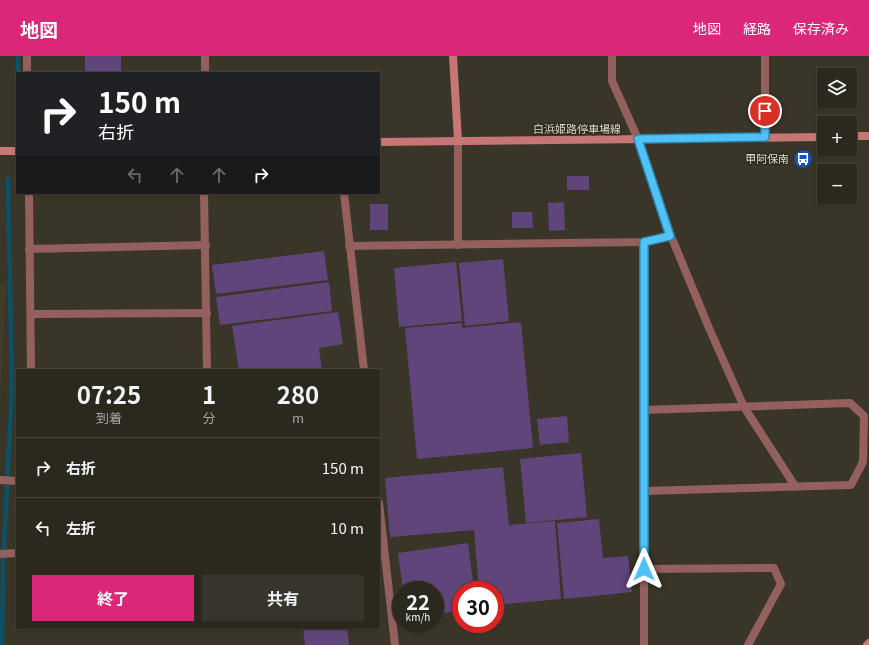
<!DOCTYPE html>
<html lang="ja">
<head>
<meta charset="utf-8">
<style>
  body { margin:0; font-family:Georgia,"Noto Sans JP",serif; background:#37342b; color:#f1f3f6; height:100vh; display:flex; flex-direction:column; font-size:15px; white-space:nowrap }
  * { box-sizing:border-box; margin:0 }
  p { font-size:13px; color:#a6a6a4 }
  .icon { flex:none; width:22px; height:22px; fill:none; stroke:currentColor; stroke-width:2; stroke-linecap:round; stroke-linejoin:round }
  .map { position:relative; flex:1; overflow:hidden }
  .side { position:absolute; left:16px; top:313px; width:364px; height:260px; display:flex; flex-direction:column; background:#2b281e; border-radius:0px; box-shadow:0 1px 3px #0004,0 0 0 1px #47443c }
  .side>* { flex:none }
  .hud { position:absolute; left:16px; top:16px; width:364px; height:122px; border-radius:0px; box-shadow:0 1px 3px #0004,0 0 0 1px #47443c; background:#202124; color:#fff; overflow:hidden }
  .tools { position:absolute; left:817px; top:12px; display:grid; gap:8px }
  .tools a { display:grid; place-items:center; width:40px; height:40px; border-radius:0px; background:#2b281e; box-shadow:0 1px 3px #0004,0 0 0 1px #47443c; font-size:20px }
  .speed { position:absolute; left:392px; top:525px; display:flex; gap:8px; font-size:20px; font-weight:700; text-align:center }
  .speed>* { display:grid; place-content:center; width:52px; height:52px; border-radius:50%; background:#2b281e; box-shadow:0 1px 3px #0004,0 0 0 1px #47443c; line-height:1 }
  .speed small { font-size:10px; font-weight:400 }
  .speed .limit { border:6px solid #d22; background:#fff; color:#111 }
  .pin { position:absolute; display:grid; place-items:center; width:34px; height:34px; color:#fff; margin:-17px; border:2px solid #fff; border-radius:50%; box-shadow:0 1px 4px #0007 }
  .me { position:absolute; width:44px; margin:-22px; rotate:0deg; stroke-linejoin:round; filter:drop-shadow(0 0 3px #0008) }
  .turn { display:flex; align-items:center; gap:14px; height:84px; padding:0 16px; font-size:18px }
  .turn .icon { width:52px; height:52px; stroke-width:2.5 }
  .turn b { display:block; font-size:28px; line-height:34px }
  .lanes { display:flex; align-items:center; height:38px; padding:0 16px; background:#0003; justify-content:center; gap:20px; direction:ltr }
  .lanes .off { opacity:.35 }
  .eta { display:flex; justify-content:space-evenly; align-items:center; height:68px; text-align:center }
  .eta b { font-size:24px; font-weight:700; line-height:28px }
  .action { display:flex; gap:8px; margin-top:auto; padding:8px 16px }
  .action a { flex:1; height:46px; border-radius:0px; background:#db2777; color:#fff; font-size:16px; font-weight:700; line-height:46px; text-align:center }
  .action a+a { background:#37342b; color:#f1f3f6 }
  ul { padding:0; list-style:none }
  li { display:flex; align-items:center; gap:12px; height:60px; padding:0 16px; border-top:1px solid #47443c }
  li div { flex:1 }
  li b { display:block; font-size:15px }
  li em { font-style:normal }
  header { display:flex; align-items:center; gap:24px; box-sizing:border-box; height:56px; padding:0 20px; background:#db2777; color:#fff }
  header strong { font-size:19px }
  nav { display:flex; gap:22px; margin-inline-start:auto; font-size:14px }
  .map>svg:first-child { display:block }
</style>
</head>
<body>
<header>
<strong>地図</strong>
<nav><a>地図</a><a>経路</a><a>保存済み</a></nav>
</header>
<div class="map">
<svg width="869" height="589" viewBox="0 0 869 589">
  <rect width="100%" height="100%" fill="#393528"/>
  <path fill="#423c29" d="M0,228H6L0,348Z"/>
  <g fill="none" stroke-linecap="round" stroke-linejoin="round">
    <g stroke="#0c5266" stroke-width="4.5">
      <path d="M18,0V17"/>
      <path d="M2,589L3,509L12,334L8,123"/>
    </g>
  </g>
  <g fill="#60457a">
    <rect x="85" y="0" width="36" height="17"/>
    <rect x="567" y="120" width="22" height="14"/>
    <path d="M564,146L565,174L549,175L548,147Z"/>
    <rect x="370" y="148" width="18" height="26"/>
    <path d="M512,156H532L533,172H512Z"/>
    <path d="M324,195L328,224L216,238L212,209Z"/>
    <path d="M503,203L509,265L465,270L459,207Z"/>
    <path d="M456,206L462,265L399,271L394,212Z"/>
    <path d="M329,226L332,255L220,269L216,241Z"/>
    <path d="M338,256L343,288L319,292L322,314H239L232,270Z"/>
    <path d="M521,266L533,392L417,403L405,272L462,267V272Z"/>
    <path d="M567,360L569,386L540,389L537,363Z"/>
    <path d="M581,397L587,461L526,467L520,403Z"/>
    <path d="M503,411L509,469L555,465L561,543L495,549V534H479L474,474L390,481L385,422Z"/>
    <path d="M599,463L603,502L628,500L632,536L564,543L557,467Z"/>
    <path d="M468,487L474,534H461V555L435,558V534H403L398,497Z"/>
    <path d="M303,572H347L349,589H305Z"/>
  </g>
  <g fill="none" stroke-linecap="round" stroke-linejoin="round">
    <g stroke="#93605e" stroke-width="8">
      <path d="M27,0V17"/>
      <path d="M612,0V25L638,83L671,180L709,272L744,351L795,430"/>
      <path d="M205,17V0"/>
      <path d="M765,81V0"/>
      <path d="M29,137L31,314"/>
      <path d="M204,137L207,314"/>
      <path d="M344,137L364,314"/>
      <path d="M644,186V589"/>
      <path d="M458,189V84"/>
      <path d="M349,190L644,186L671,180"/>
      <path d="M29,193L206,189"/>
      <path d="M31,258L207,257"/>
      <path d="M644,354L850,347L864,360L863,406L851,429L644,435"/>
      <path d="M0,424L17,425"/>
      <path d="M379,447L395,589"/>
      <path d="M0,498L17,497"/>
      <path d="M644,513L774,512L781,528L748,589"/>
    </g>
    <g stroke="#c67674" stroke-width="8">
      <path d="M453,0L458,84"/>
      <path d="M850,80H869"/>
      <path d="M379,86L824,81"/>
      <path d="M0,95H17"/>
      <path d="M867,589L869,587"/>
    </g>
  </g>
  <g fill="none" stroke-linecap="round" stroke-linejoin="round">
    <defs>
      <path id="route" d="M644,513V186L670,180L638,83L765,81V55"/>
    </defs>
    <use href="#route" stroke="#337fa1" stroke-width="10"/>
    <use href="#route" stroke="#4fc3f7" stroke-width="7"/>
  </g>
  <defs>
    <symbol id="bus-disc" viewBox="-11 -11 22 22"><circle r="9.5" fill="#1a4fb4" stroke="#2f2b1e"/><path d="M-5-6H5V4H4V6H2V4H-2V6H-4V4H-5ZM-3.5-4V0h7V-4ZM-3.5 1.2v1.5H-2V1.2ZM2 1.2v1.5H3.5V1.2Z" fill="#fff"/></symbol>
  </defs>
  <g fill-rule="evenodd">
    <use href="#bus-disc" x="792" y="92" width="22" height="22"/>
  </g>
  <g text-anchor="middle" stroke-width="3" stroke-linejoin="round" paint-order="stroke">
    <g font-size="11" fill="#d9d7cf" stroke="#2f2b1e">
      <text x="577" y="77">白浜姫路停車場線</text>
    </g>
    <g font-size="11" fill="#d9d7cf" stroke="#2f2b1e" text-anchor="end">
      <text x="789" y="107">甲阿保南</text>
    </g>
  </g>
</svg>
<div class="tools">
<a><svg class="icon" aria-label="layers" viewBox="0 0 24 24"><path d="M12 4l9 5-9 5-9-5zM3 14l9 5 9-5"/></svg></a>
<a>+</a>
<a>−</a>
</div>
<div class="speed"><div>22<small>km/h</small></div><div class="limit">30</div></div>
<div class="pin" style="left:765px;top:55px;background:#d93025"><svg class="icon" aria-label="arrive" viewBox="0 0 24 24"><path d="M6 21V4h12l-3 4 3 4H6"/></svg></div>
<svg class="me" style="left:644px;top:513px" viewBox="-20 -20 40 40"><path d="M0-17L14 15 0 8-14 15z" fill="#4fc3f7" stroke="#fff" stroke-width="4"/></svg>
<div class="hud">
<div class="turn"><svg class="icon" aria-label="right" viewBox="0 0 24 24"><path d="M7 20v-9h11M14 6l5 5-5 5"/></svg><div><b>150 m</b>右折</div></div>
<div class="lanes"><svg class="icon off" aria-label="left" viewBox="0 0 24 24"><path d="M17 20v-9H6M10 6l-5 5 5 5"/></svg><svg class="icon off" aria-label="ahead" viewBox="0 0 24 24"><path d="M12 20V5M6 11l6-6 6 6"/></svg><svg class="icon off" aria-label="ahead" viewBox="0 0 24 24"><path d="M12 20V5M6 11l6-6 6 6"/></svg><svg class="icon" aria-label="right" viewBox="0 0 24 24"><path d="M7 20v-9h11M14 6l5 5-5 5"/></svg></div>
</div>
<section class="side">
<div class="eta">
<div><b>07:25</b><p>到着</p></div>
<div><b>1</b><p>分</p></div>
<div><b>280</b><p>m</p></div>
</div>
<ul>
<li><svg class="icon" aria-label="right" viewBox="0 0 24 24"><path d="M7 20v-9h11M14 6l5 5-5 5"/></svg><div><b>右折</b></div><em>150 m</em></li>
<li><svg class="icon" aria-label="left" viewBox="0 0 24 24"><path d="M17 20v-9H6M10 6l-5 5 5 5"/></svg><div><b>左折</b></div><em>10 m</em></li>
</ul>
<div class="action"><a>終了</a><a>共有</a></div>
</section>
</div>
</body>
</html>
